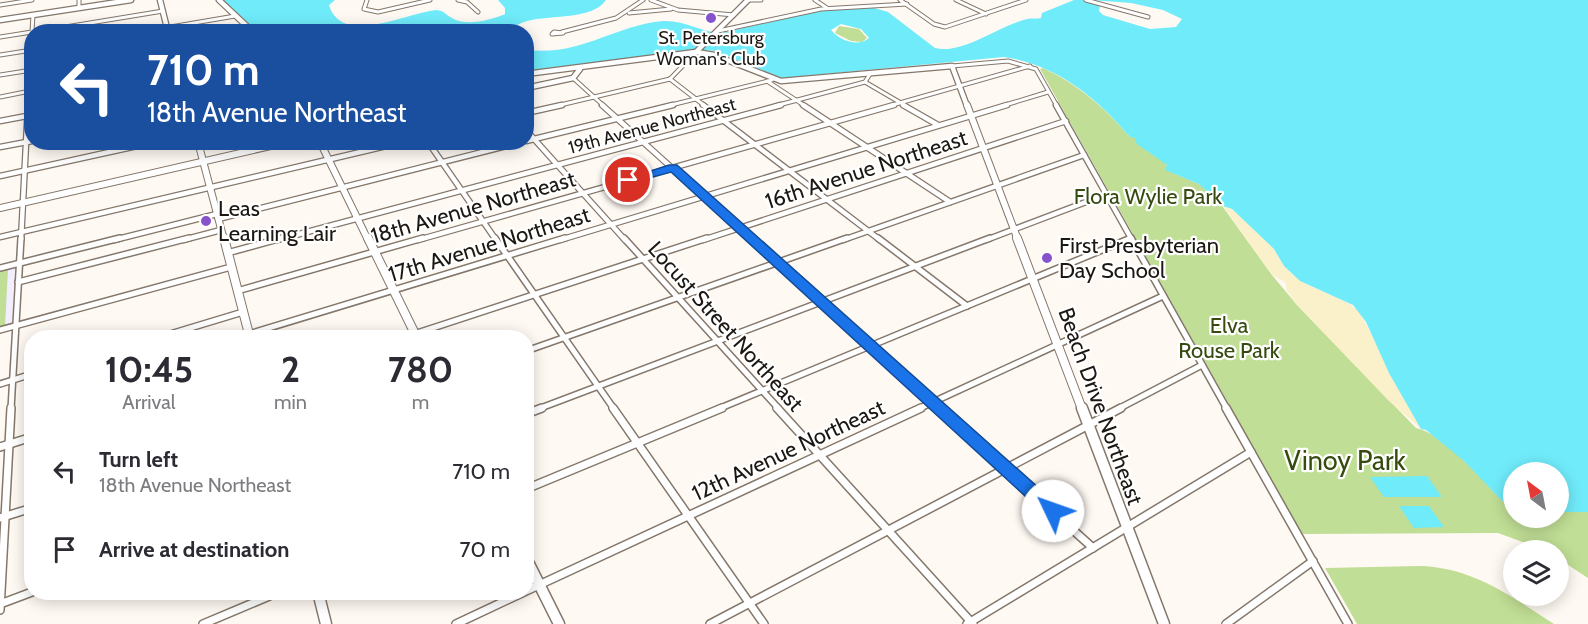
<!DOCTYPE html>
<html lang="en">
<head>
<meta charset="utf-8">
<style>
  body { margin:0; font-family:Cabin,sans-serif; background:#f7f7f7; color:#2b2b33; height:100vh; display:flex; flex-direction:column; font-size:22px; white-space:nowrap }
  * { box-sizing:border-box; margin:0 }
  p { font-size:20px; color:#7c7c81 }
  .icon { flex:none; width:33px; height:33px; fill:none; stroke:currentColor; stroke-width:2; stroke-linecap:round; stroke-linejoin:round }
  .map { position:relative; flex:1; overflow:hidden }
  .details { position:absolute; left:24px; top:330px; width:510px; height:270px; display:flex; flex-direction:column; background:#fff; border-radius:24px; box-shadow:0 3px 15px #0003 }
  .details>* { flex:none }
  .guide { position:absolute; left:24px; top:24px; width:510px; height:126px; border-radius:24px; box-shadow:0 3px 15px #0003; background:#1a4fa0; color:#fff; overflow:hidden }
  .needle { width:39px; rotate:328deg }
  .controls { position:absolute; left:1503px; top:462px; display:grid; gap:12px }
  .controls a { display:grid; place-items:center; width:66px; height:66px; border-radius:50%; background:#fff; box-shadow:0 3px 15px #0003; font-size:30px }
  .pin { position:absolute; display:grid; place-items:center; width:51px; height:51px; color:#fff; margin:-26px; border:3px solid #fff; border-radius:50%; box-shadow:0 2px 6px #0007 }
  .me { position:absolute; width:66px; margin:-33px; rotate:312deg; stroke-linejoin:round; filter:drop-shadow(0 0 4px #0008) }
  .turn { display:flex; align-items:center; gap:21px; height:126px; padding:0 24px; font-size:27px }
  .turn .icon { width:78px; height:78px; stroke-width:2.5 }
  .turn b { display:block; font-size:42px; line-height:51px }
  .eta { display:flex; justify-content:space-evenly; align-items:center; height:102px; text-align:center }
  .eta b { font-size:36px; font-weight:700; line-height:42px }
  ul { padding:0; list-style:none }
  li { display:flex; align-items:center; gap:18px; height:78px; padding:0 24px }
  li div { flex:1 }
  li b { display:block; font-size:22px }
  li em { font-style:normal }
  .map>svg:first-child { display:block }
</style>
</head>
<body>
<div class="map">
<svg width="1588" height="624" viewBox="0 0 1588 624">
  <rect width="100%" height="100%" fill="#fff9f3"/>
  <path fill="#f2edff" d="M15,266L12,325L0,328V270Z"/>
  <g fill="#c0de95">
    <path d="M839,26L859,29L867,38L862,42L851,41L835,33Z"/>
    <path d="M1043,68C1079,85 1104,107 1130,137H1134L1146,150L1165,163L1171,172L1199,184L1215,196L1272,275L1297,305L1416,428C1444,433 1486,484 1506,505L1513,509L1514,518H1558L1559,512H1588V578L1559,559L1558,550H1544L1498,533L1302,534L1040,69Z"/>
    <path d="M8,269L5,326L0,327V271Z"/>
    <path d="M1419,566C1472,567 1511,596 1554,624H1357L1325,568Z"/>
  </g>
  <path fill="#faf1cb" d="M1223,206C1235,207 1264,237 1273,248C1280,256 1283,266 1292,274C1313,293 1341,293 1360,313L1421,429L1389,401L1297,305L1287,291L1285,282L1272,275Z"/>
  <g fill="#70ebfa" fill-rule="evenodd">
    <path d="M223,0H335L329,5C342,47 406,13 436,10C446,11 444,14 452,18C466,27 491,20 505,14V8L498,0H606C588,26 526,9 511,31L258,32Z"/>
    <path d="M1074,0H1088L1100,5L1099,11L1103,15L1150,29L1176,27L1182,19L1163,10L1131,3L1091,0H1588V512H1559L1558,472H1514L1513,509L1506,505L1464,461L1426,430L1421,429L1389,373L1366,322L1353,305L1300,281L1284,266L1274,249L1232,209L1223,206L1199,184L1165,170L1167,165L1137,144L1134,137H1130C1096,97 1057,65 1004,57L782,78L715,51L695,49L527,72V50C582,56 612,26 663,21C685,20 700,32 721,33L818,11L871,7L888,12L935,48C962,55 1000,25 1027,19C1031,18 1037,19 1041,18L1042,13ZM841,24L861,29L869,38C858,48 839,40 831,30Z"/>
    <path d="M1427,476L1442,497H1384L1370,477Z"/>
    <path d="M1399,506H1429L1444,527L1414,528Z"/>
  </g>
  <g fill="none" stroke-linecap="round" stroke-linejoin="round">
    <defs>
      <g id="street-far3">
        <path d="M79,0V8"/>
        <path d="M367,0L364,9L378,12L430,0"/>
        <path d="M458,0L467,2L478,12"/>
        <path d="M651,0L678,10L734,15"/>
        <path d="M748,0H761"/>
        <path d="M815,0L827,8"/>
        <path d="M900,0L934,24L945,27L1026,0"/>
        <path d="M956,0L986,14"/>
        <path d="M1086,0L1148,17"/>
        <path d="M0,5L32,0"/>
        <path d="M629,13L671,9"/>
        <path d="M718,31L821,9L907,4"/>
        <path d="M32,32L33,15"/>
        <path d="M35,32L163,11"/>
        <path d="M141,32L235,16"/>
        <path d="M554,32L563,33L552,34Z"/>
        <path d="M562,32L616,18L643,0"/>
        <path d="M0,37L32,32"/>
        <path d="M0,55L32,50"/>
        <path d="M952,66L1008,61L1036,69L1057,106"/>
        <path d="M0,75L32,70"/>
        <path d="M573,78L604,106"/>
        <path d="M670,79L705,106"/>
        <path d="M670,79L696,52"/>
        <path d="M767,81L805,106"/>
        <path d="M865,82L906,106"/>
        <path d="M0,97L30,91"/>
        <path d="M28,106L32,42"/>
        <path d="M556,106L670,79"/>
        <path d="M667,106L772,80"/>
        <path d="M775,106L865,82L870,74"/>
        <path d="M889,106L1030,66"/>
        <path d="M1002,106L1048,92"/>
      </g>
      <g id="street-far2">
        <path d="M602,105L752,240"/>
        <path d="M703,105L880,240"/>
        <path d="M803,105L950,202"/>
        <path d="M903,105L938,125"/>
        <path d="M1056,105L1132,240"/>
        <path d="M526,113L562,105"/>
        <path d="M0,121L32,115"/>
        <path d="M526,130L625,240"/>
        <path d="M526,141L673,105"/>
        <path d="M428,142L496,240"/>
        <path d="M0,147L32,141"/>
        <path d="M0,176L155,142"/>
        <path d="M218,219L522,142"/>
        <path d="M0,237L403,142"/>
        <path d="M21,240L28,105"/>
        <path d="M114,240L217,214"/>
        <path d="M183,240L221,230"/>
        <path d="M277,240L781,105"/>
        <path d="M418,240L894,105"/>
        <path d="M560,240L1007,105"/>
        <path d="M703,240L1066,121"/>
        <path d="M843,240L1084,155"/>
        <path d="M986,240L1107,194"/>
        <path d="M1127,240L1131,238"/>
      </g>
      <g id="street-far1">
        <path d="M495,238L614,409"/>
        <path d="M624,238L779,409"/>
        <path d="M750,238L940,409"/>
        <path d="M878,238L967,306"/>
        <path d="M1131,238L1227,409"/>
        <path d="M227,253L282,238"/>
        <path d="M0,268L120,238"/>
        <path d="M18,282L189,238"/>
        <path d="M237,291L423,238"/>
        <path d="M0,330L231,267"/>
        <path d="M249,334L565,238"/>
        <path d="M157,338L243,312"/>
        <path d="M402,338L707,238"/>
        <path d="M526,351L847,238"/>
        <path d="M0,384L32,374"/>
        <path d="M11,409L21,238"/>
        <path d="M538,409L990,238"/>
        <path d="M718,409L1131,238"/>
        <path d="M918,409L1163,296"/>
        <path d="M1118,409L1202,365"/>
      </g>
      <g id="street">
        <path d="M613,408L764,624"/>
        <path d="M777,408L973,624"/>
        <path d="M938,408L1093,548"/>
        <path d="M1226,408L1348,624"/>
        <path d="M526,414L542,408"/>
        <path d="M0,447L32,437"/>
        <path d="M526,489L722,408"/>
        <path d="M0,518L32,508"/>
        <path d="M526,591L921,408"/>
        <path d="M0,604L32,592"/>
        <path d="M0,610L11,408"/>
        <path d="M203,624L279,592"/>
        <path d="M456,624L524,592"/>
        <path d="M710,624L1121,408"/>
        <path d="M967,624L1251,452"/>
        <path d="M1226,624L1313,561"/>
      </g>
      <g id="secondary-far3">
        <path d="M160,0L168,32"/>
        <path d="M219,0L253,32"/>
        <path d="M0,20L131,0"/>
        <path d="M696,52L748,0"/>
        <path d="M526,74L696,52L714,55L781,81L952,66L967,106"/>
        <path d="M526,88L573,78L580,69"/>
      </g>
      <g id="secondary-far2">
        <path d="M967,105L1018,240"/>
        <path d="M198,142L224,240"/>
        <path d="M320,142L368,240"/>
        <path d="M0,208L288,142"/>
      </g>
      <g id="secondary-far1">
        <path d="M224,238L250,338"/>
        <path d="M368,238L417,338"/>
        <path d="M1017,238L1082,409"/>
      </g>
      <g id="secondary">
        <path d="M1082,408L1164,624"/>
        <path d="M526,558L559,624"/>
        <path d="M318,592L326,624"/>
      </g>
    </defs>
    <use href="#street-far3" stroke="#84776b" stroke-width="5"/>
    <use href="#street-far2" stroke="#84776b" stroke-width="7"/>
    <use href="#street-far1" stroke="#84776b" stroke-width="8"/>
    <use href="#street" stroke="#84776b" stroke-width="10"/>
    <use href="#secondary-far3" stroke="#84776b" stroke-width="7"/>
    <use href="#secondary-far2" stroke="#84776b" stroke-width="8"/>
    <use href="#secondary-far1" stroke="#84776b" stroke-width="10"/>
    <use href="#secondary" stroke="#84776b" stroke-width="13"/>
    <use href="#street-far3" stroke="#fff" stroke-width="3"/>
    <use href="#street-far2" stroke="#fff" stroke-width="4.5"/>
    <use href="#street-far1" stroke="#fff" stroke-width="5"/>
    <use href="#street" stroke="#fff" stroke-width="7"/>
    <use href="#secondary-far3" stroke="#fff" stroke-width="4.5"/>
    <use href="#secondary-far2" stroke="#fff" stroke-width="6"/>
    <use href="#secondary-far1" stroke="#fff" stroke-width="8"/>
    <use href="#secondary" stroke="#fff" stroke-width="10"/>
  </g>
  <path fill="#1a73e8" stroke="#114b97" stroke-width="1.5" d="M669,165H677L1059,506L1061,511L1059,516H1047L671,172L628,184L623,180Z"/>
  <g fill="#8653cb" stroke="#fff" stroke-width="2">
    <circle cx="711" cy="18" r="6"/>
    <circle cx="206" cy="221" r="6"/>
    <circle cx="1047" cy="258" r="6"/>
  </g>
  <g text-anchor="middle" stroke-width="4.5" stroke-linejoin="round" paint-order="stroke">
    <g font-size="18" fill="#1c1712" stroke="#fff">
      <text x="711" y="44">St. Petersburg<tspan x="711" dy="21">Woman's Club</tspan></text>
    </g>
    <g font-size="18" fill="#1c1712" stroke="#fff">
      <text transform="translate(652 126) rotate(-15)" y="6">19th Avenue Northeast</text>
    </g>
    <g font-size="22" fill="#1c1712" stroke="#fff">
      <text transform="translate(866 169) rotate(-18)" y="8">16th Avenue Northeast</text>
      <text transform="translate(473 207) rotate(-16)" y="8">18th Avenue Northeast</text>
      <text transform="translate(489 244) rotate(-17)" y="8">17th Avenue Northeast</text>
      <text transform="translate(726 326) rotate(48)" y="8">Locust Street Northeast</text>
      <text transform="translate(1101 406) rotate(70)" y="8">Beach Drive Northeast</text>
      <text transform="translate(788 450) rotate(-25)" y="8">12th Avenue Northeast</text>
    </g>
    <g font-size="22" fill="#374b11" stroke="#fff">
      <text x="1148" y="204">Flora Wylie Park</text>
      <text x="1229" y="333">Elva<tspan x="1229" dy="25">Rouse Park</tspan></text>
    </g>
    <g font-size="22" fill="#1c1712" stroke="#fff" text-anchor="start">
      <text x="218" y="216">Leas<tspan x="218" dy="25">Learning Lair</tspan></text>
      <text x="1059" y="253">First Presbyterian<tspan x="1059" dy="25">Day School</tspan></text>
    </g>
    <g font-size="27" fill="#374b11" stroke="#fff">
      <text x="1345" y="470">Vinoy Park</text>
    </g>
  </g>
</svg>
<div class="controls">
<a><svg class="needle" viewBox="-14 -14 28 28"><path d="M0-13l5 13h-10z" fill="#e53935"/><path d="M0 13l5-13h-10z" fill="#7c7c81"/></svg></a>
<a><svg class="icon" aria-label="layers" viewBox="0 0 24 24"><path d="M12 4l9 5-9 5-9-5zM3 14l9 5 9-5"/></svg></a>
</div>
<div class="pin" style="left:628px;top:180px;background:#d93025"><svg class="icon" aria-label="arrive" viewBox="0 0 24 24"><path d="M6 21V4h12l-3 4 3 4H6"/></svg></div>
<svg class="me" style="left:1053px;top:511px" viewBox="-20 -20 40 40"><circle r="19" fill="#fff"/><path d="M0-13L10 11 0 6-10 11z" fill="#1a73e8"/></svg>
<div class="guide">
<div class="turn"><svg class="icon" aria-label="left" viewBox="0 0 24 24"><path d="M17 20v-9H6M10 6l-5 5 5 5"/></svg><div><b>710 m</b>18th Avenue Northeast</div></div>
</div>
<section class="details">
<div class="eta">
<div><b>10:45</b><p>Arrival</p></div>
<div><b>2</b><p>min</p></div>
<div><b>780</b><p>m</p></div>
</div>
<ul>
<li><svg class="icon" aria-label="left" viewBox="0 0 24 24"><path d="M17 20v-9H6M10 6l-5 5 5 5"/></svg><div><b>Turn left</b><p>18th Avenue Northeast</p></div><em>710 m</em></li>
<li><svg class="icon" aria-label="arrive" viewBox="0 0 24 24"><path d="M6 21V4h12l-3 4 3 4H6"/></svg><div><b>Arrive at destination</b></div><em>70 m</em></li>
</ul>
</section>
</div>
</body>
</html>
